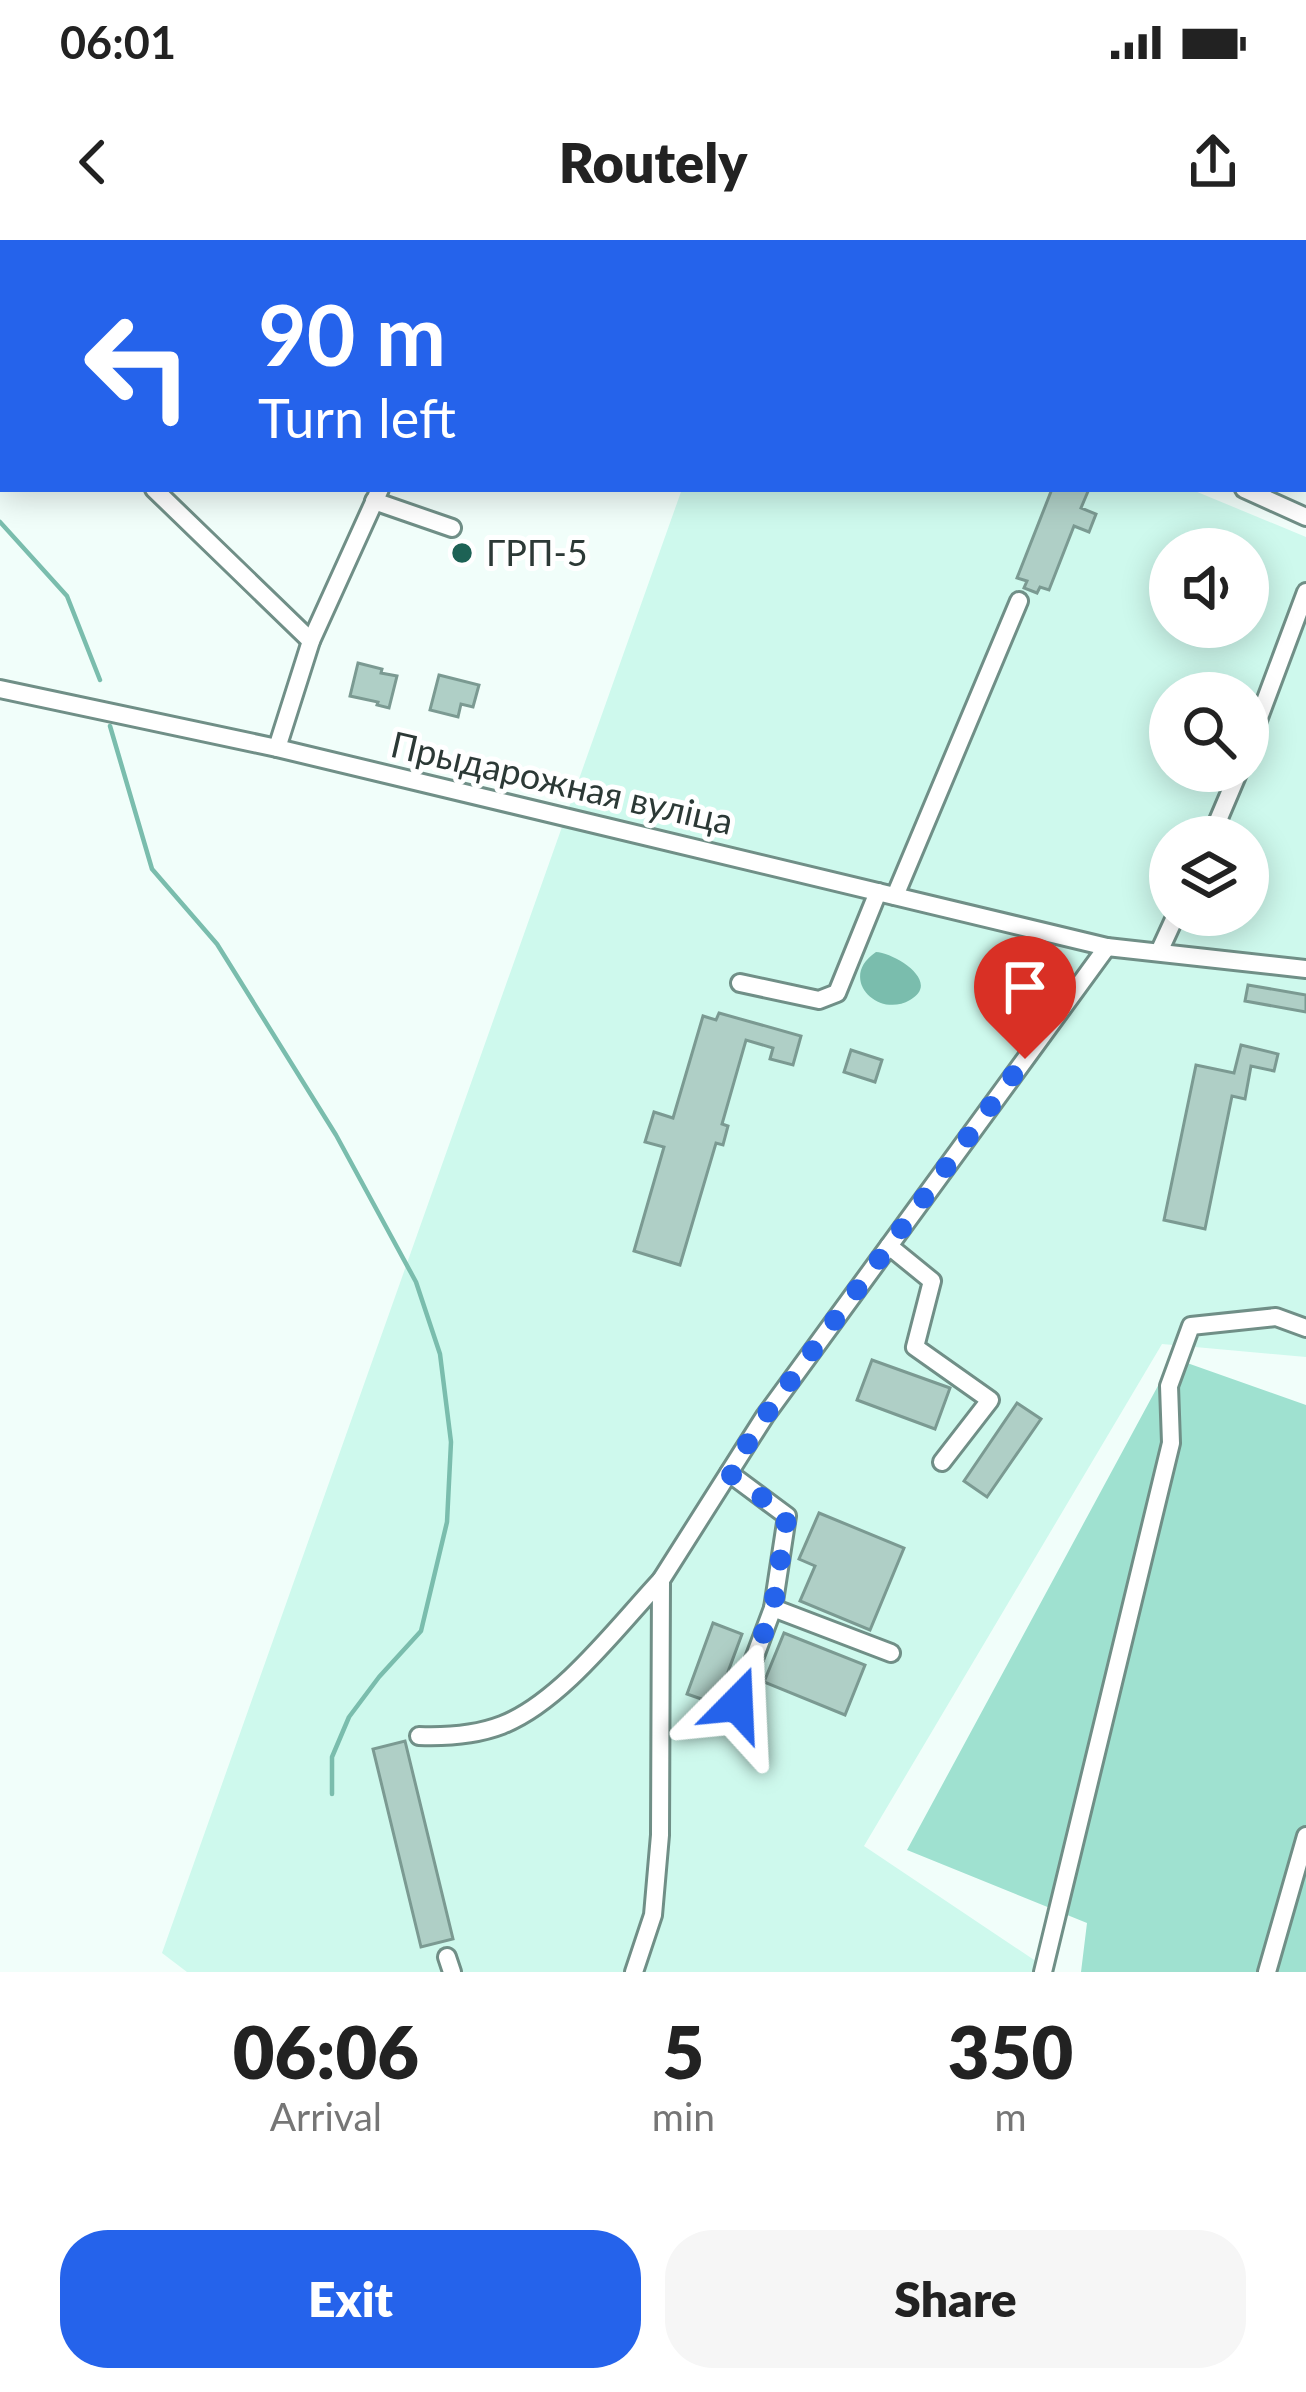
<!DOCTYPE html>
<html lang="en">
<head>
<meta charset="utf-8">
<style>
  body { margin:0; font-family:Lato,sans-serif; background:#f6f6f6; color:#222; height:100vh; display:flex; flex-direction:column; font-size:45px; white-space:nowrap }
  * { box-sizing:border-box; margin:0 }
  p { font-size:39px; color:#767676 }
  .icon { flex:none; width:66px; height:66px; fill:none; stroke:currentColor; stroke-width:2; stroke-linecap:round; stroke-linejoin:round }
  .map { position:relative; height:1732px; overflow:hidden }
  .details { display:flex; flex-direction:column; background:#fff; flex:1 }
  .details>* { flex:none }
  .hud { position:absolute; left:0px; top:0px; width:1308px; height:252px; box-shadow:0 6px 30px #0003; background:#2563eb; color:#fff; overflow:hidden }
  .fabs { position:absolute; left:1149px; top:288px; display:grid; gap:24px }
  .fabs a { display:grid; place-items:center; width:120px; height:120px; border-radius:50%; background:#fff; box-shadow:0 6px 30px #0003; font-size:60px }
  .pin { position:absolute; display:grid; place-items:center; width:102px; height:102px; color:#fff; margin:-123px -51px; border-radius:50% 50% 50% 0; rotate:-45deg; box-shadow:0 0 12px #0007 }
  .pin .icon { rotate:45deg }
  .me { position:absolute; width:132px; margin:-66px; rotate:21deg; stroke-linejoin:round; filter:drop-shadow(0 0 9px #0008) }
  .turn { display:flex; align-items:center; gap:42px; height:252px; padding:0 60px; font-size:54px }
  .turn .icon { width:156px; height:156px; stroke-width:2.5 }
  .turn b { display:block; font-size:84px; line-height:102px }
  .eta { display:flex; justify-content:space-evenly; align-items:center; height:204px; text-align:center }
  .eta b { font-size:72px; font-weight:800; line-height:84px }
  .primary-button { display:flex; gap:24px; margin-top:auto; padding:24px 60px }
  .primary-button a { flex:1; height:138px; border-radius:48px; background:#2563eb; color:#fff; font-size:48px; font-weight:800; line-height:138px; text-align:center }
  .primary-button a+a { background:#f6f6f6; color:#222 }
  .status { display:flex; justify-content:space-between; align-items:center; height:84px; padding:0 60px; background:#fff; direction:ltr }
  .status svg { height:33px; fill:currentColor }
  header { display:flex; justify-content:space-between; align-items:center; height:156px; padding:0 60px; background:#fff; font-size:54px; font-weight:800 }
  .map>svg:first-child { display:block }
</style>
</head>
<body>
<div class="status"><b>06:01</b><svg viewBox="0 0 49 12"><path d="M0 12V9h3v3zM5 12V6h3v6zM10 12V3h3v9zM15 12V0h3v12zM26 1h20v11H26zM47 4h2v5h-2z"/></svg></div>
<header><svg class="icon" aria-label="back" viewBox="0 0 24 24"><path d="M15 5l-7 7 7 7"/></svg>Routely<svg class="icon" aria-label="share" viewBox="0 0 24 24"><path d="M12 15V3M7 8l5-5 5 5M5 13v7h14v-7"/></svg></header>
<div class="map">
<svg width="1306" height="1732" viewBox="0 0 1306 1732">
  <rect width="100%" height="100%" fill="#f1fefa"/>
  <path fill="#cef9ed" fill-rule="evenodd" d="M682,249H1190L1306,297V1117L1162,1104L864,1606L1052,1732H187L162,1713ZM1170,309H1248V387H1170ZM1170,453H1248V531H1170ZM1170,597H1248V675H1170Z"/>
  <path fill="#9fe1d0" d="M1173,1118L1306,1165V1732H1081L1087,1683L907,1610Z"/>
  <path fill="#7abdad" d="M876,712C895,713 942,742 910,760C878,779 837,738 876,712Z"/>
  <g fill="none" stroke-linecap="round" stroke-linejoin="round">
    <g stroke="#7abdad" stroke-width="4.5">
      <path d="M0,282L67,356L100,440"/>
      <path d="M110,486L152,629L217,704L336,895L416,1042L440,1114L451,1202L447,1282L421,1391L379,1437L349,1477L332,1517V1554"/>
    </g>
  </g>
  <g fill="#afcfc6" stroke="#7b9a92" stroke-width="3">
    <path d="M1052,249H1089L1081,268L1096,274L1089,292L1074,286L1049,350L1040,347L1037,353L1024,348L1027,341L1017,338Z"/>
    <path d="M358,423L382,429L381,433L397,436L389,468L377,465L378,462L350,456Z"/>
    <path d="M439,435L479,445L473,467L461,464L458,477L430,470Z"/>
    <path d="M1248,745L1306,755V772L1245,761Z"/>
    <path d="M719,773L801,796L793,825L770,819L773,808L746,800L722,884L728,886L723,905L716,903L680,1025L634,1011L664,907L645,902L654,872L673,878L703,776L716,780Z"/>
    <path d="M1241,805L1278,814L1274,831L1251,826L1245,859L1232,856L1205,989L1164,980L1196,825L1234,833Z"/>
    <path d="M851,810L882,820L875,842L844,832Z"/>
    <path d="M872,1120L950,1148L935,1189L857,1160Z"/>
    <path d="M1017,1163L1041,1179L987,1257L964,1241Z"/>
    <path d="M819,1273L904,1308L870,1390L800,1361L815,1326L799,1319Z"/>
    <path d="M713,1383L742,1394L716,1464L687,1454Z"/>
    <path d="M784,1393L865,1425L845,1475L764,1442Z"/>
    <path d="M405,1501L453,1699L421,1707L373,1509Z"/>
  </g>
  <g fill="none" stroke-linecap="round" stroke-linejoin="round">
    <defs>
      <g id="minor">
        <path d="M648,0L655,3"/>
        <path d="M290,3L291,0"/>
        <path d="M504,3L506,0"/>
        <path d="M742,3L744,0"/>
        <path d="M1031,3V0"/>
        <path d="M0,100L3,103"/>
        <path d="M154,249L311,401"/>
        <path d="M1244,249L1306,277"/>
        <path d="M374,261L452,288"/>
        <path d="M0,449L277,508L1107,707L1306,729"/>
        <path d="M1248,507L1306,352"/>
        <path d="M277,508L311,401L380,249"/>
        <path d="M1211,597L1239,531"/>
        <path d="M895,656L1019,361"/>
        <path d="M1159,712L1176,675"/>
        <path d="M740,743L819,760L837,753L878,652"/>
        <path d="M889,1006L932,1041L915,1107L990,1160L942,1222"/>
        <path d="M729,1233L787,1276L773,1368L737,1464"/>
        <path d="M773,1368L891,1413"/>
        <path d="M419,1496C447,1497 476,1495 502,1485C561,1462 618,1386 661,1340"/>
        <path d="M447,1717L452,1732"/>
        <path d="M634,1732L653,1675L660,1595L661,1340L765,1176L1107,707"/>
        <path d="M1043,1732L1171,1203L1169,1146L1191,1086L1276,1077L1306,1088"/>
        <path d="M1267,1732L1306,1596"/>
      </g>
    </defs>
    <use href="#minor" stroke="#708f87" stroke-width="22"/>
    <use href="#minor" stroke="#fff" stroke-width="16"/>
  </g>
  <g fill="none" stroke-linecap="round" stroke-linejoin="round">
    <path stroke="#2563eb" stroke-width="21" stroke-dasharray="0 37.8" d="M737,1464L773,1368L787,1276L729,1233L765,1176L1025,819"/>
  </g>
  <circle fill="#1d6255" stroke="#fff" stroke-width="4.5" cx="462" cy="313" r="12"/>
  <g text-anchor="middle" stroke-width="10" stroke-linejoin="round" paint-order="stroke">
    <g font-size="36" fill="#2c3936" stroke="#fff" text-anchor="start">
      <text x="486" y="326">ГРП-5</text>
    </g>
    <g font-size="36" fill="#2c3936" stroke="#fff">
      <text transform="translate(562 543) rotate(13)" y="13">Прыдарожная вуліца</text>
    </g>
  </g>
</svg>
<div class="fabs">
<a><svg class="icon" aria-label="sound" viewBox="0 0 24 24"><path d="M4 9h4l5-4v14l-5-4H4zM17 9q2 3 0 6"/></svg></a>
<a><svg class="icon" aria-label="search" viewBox="0 0 24 24"><circle cx="10" cy="10" r="6"/><path d="M15 15l6 6"/></svg></a>
<a><svg class="icon" aria-label="layers" viewBox="0 0 24 24"><path d="M12 4l9 5-9 5-9-5zM3 14l9 5 9-5"/></svg></a>
</div>
<div class="pin" style="left:1025px;top:819px;background:#d93025"><svg class="icon" aria-label="arrive" viewBox="0 0 24 24"><path d="M6 21V4h12l-3 4 3 4H6"/></svg></div>
<svg class="me" style="left:737px;top:1464px" viewBox="-20 -20 40 40"><path d="M0-17L14 15 0 8-14 15z" fill="#2563eb" stroke="#fff" stroke-width="4"/></svg>
<div class="hud">
<div class="turn"><svg class="icon" aria-label="left" viewBox="0 0 24 24"><path d="M17 20v-9H6M10 6l-5 5 5 5"/></svg><div><b>90 m</b>Turn left</div></div>
</div>
</div>
<section class="details">
<div class="eta">
<div><b>06:06</b><p>Arrival</p></div>
<div><b>5</b><p>min</p></div>
<div><b>350</b><p>m</p></div>
</div>
<div class="primary-button"><a>Exit</a><a>Share</a></div>
</section>
</body>
</html>
